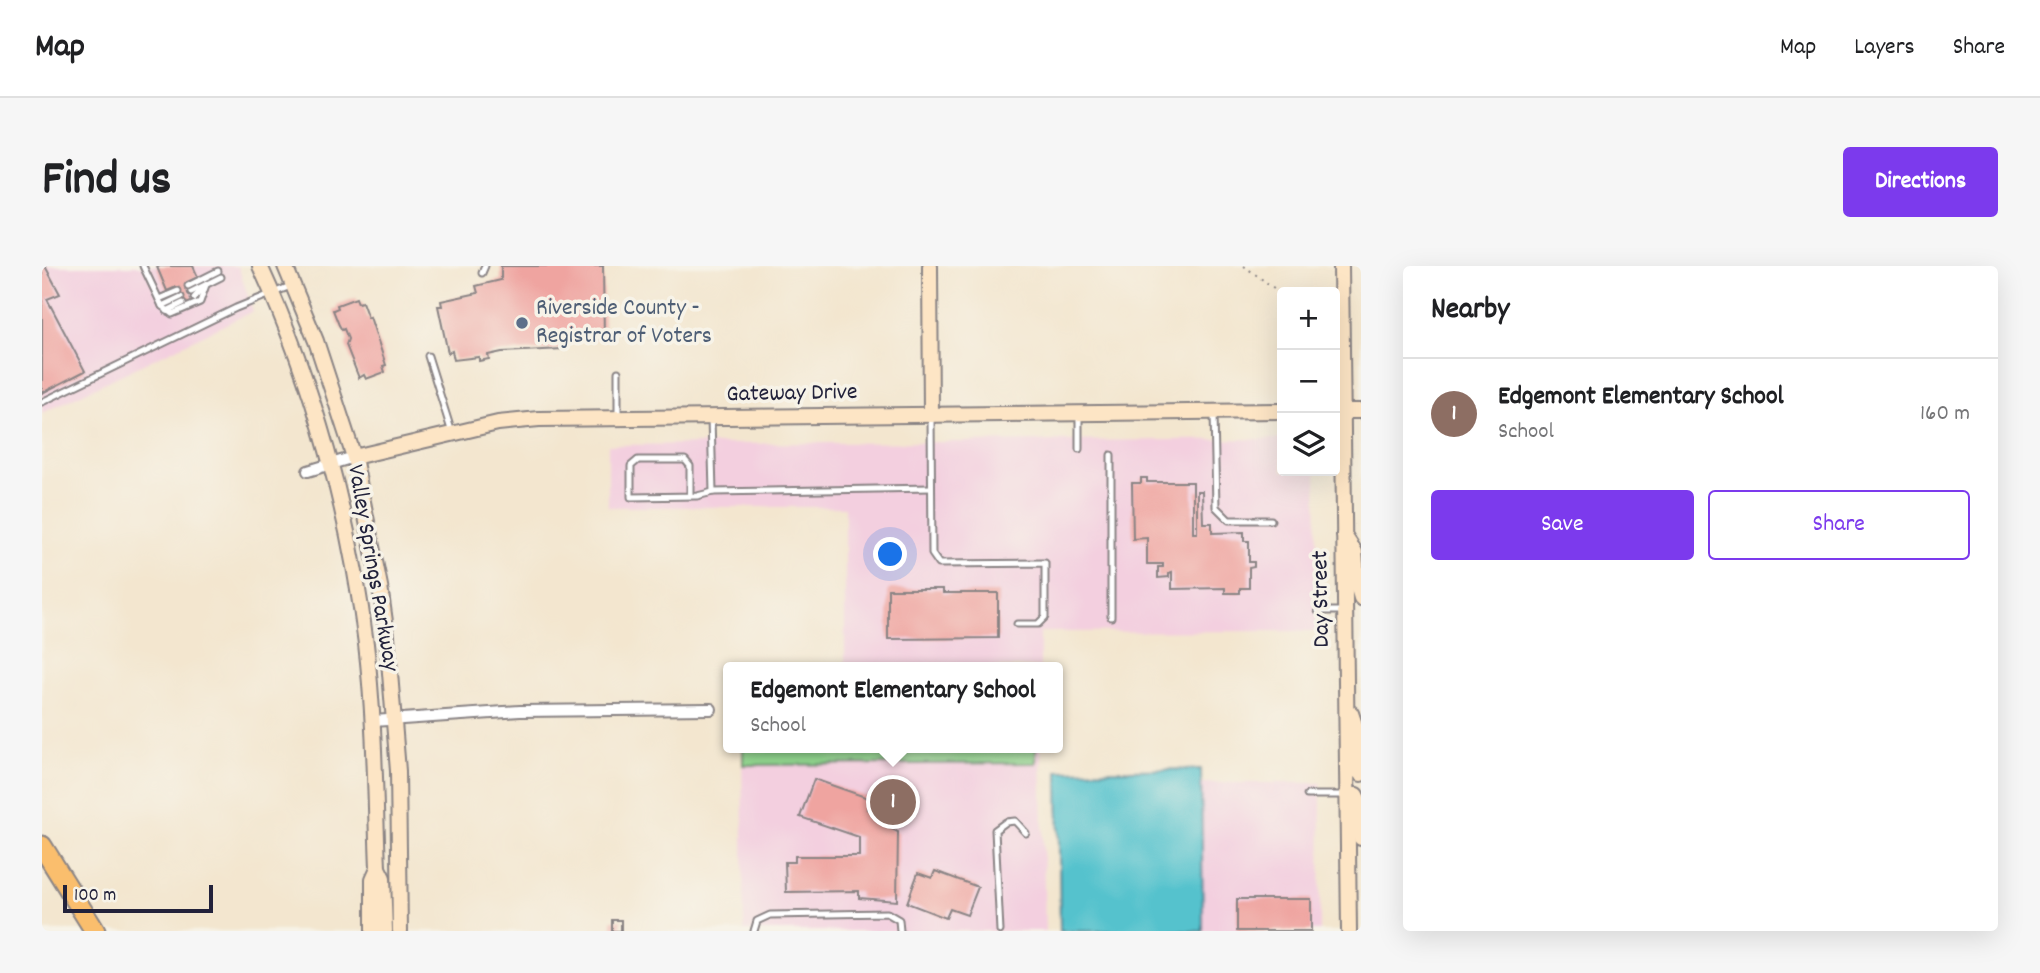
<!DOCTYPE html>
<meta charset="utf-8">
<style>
:root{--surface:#fff;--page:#f6f6f6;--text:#202124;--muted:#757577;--line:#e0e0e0;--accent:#7c3aed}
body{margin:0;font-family:Dekko,sans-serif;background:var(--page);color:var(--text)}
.controls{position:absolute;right:21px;top:21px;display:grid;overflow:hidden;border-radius:7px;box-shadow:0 7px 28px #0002}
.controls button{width:63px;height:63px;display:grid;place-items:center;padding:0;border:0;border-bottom:2px solid var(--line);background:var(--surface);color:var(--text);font:35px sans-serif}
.scale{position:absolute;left:21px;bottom:18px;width:150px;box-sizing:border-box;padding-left:7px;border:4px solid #22223b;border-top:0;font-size:19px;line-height:24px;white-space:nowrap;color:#22223b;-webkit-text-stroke:5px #f7f3e8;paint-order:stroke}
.you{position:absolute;left:849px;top:289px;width:24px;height:24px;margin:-18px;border:5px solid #fff;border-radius:50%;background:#1a73e8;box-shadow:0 0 0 10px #1a73e833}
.badge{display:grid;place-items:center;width:46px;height:46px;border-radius:50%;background:var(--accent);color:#fff;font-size:23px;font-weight:700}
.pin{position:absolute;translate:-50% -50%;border:4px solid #fff;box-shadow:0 2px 7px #0006}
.popup{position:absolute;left:681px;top:396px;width:340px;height:91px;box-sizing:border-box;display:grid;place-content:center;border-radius:7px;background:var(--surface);filter:drop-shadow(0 2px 5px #0005);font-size:23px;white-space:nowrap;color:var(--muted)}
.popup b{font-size:26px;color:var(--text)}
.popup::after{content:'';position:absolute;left:50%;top:100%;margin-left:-14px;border:14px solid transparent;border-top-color:var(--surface)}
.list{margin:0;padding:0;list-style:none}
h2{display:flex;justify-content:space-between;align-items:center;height:91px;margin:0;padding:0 28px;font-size:30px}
h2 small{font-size:23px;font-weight:400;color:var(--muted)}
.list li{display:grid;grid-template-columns:46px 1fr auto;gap:21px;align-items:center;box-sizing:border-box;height:112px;padding:0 28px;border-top:2px solid var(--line)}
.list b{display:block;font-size:26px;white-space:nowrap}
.list p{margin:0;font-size:23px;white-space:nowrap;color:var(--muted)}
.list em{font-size:23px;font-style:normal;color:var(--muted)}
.actions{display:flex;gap:14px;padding:21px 28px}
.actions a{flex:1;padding:16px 0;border:2px solid var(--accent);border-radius:7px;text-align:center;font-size:24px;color:var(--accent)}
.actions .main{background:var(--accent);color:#fff}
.icon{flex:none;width:38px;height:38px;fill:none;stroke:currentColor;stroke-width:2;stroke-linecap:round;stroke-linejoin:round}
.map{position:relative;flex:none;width:1319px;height:665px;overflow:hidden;border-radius:7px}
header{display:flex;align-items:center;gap:42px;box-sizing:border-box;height:98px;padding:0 35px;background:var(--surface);border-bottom:2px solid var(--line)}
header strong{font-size:33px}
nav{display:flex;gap:38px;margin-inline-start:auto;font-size:24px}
.intro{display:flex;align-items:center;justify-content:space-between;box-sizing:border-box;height:168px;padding:0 42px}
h1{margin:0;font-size:49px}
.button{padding:18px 32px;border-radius:7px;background:var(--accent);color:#fff;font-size:24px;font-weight:700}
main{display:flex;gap:42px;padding:0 42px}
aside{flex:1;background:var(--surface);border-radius:7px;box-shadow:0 7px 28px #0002}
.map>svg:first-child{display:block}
.built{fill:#f3cfdf}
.green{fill:#91d58e;stroke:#5a7c64;stroke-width:2}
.water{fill:#55c2cd;stroke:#3c7284;stroke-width:2}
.building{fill:#efa4a0}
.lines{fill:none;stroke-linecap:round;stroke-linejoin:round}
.lane-casing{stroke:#8a8485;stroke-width:9}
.street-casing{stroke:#8a8485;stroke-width:14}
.secondary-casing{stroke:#8a8485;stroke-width:18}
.highway-casing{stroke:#8a8485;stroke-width:23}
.path{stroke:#8a8485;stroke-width:2;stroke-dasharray:2 5;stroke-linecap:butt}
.lane{stroke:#fff;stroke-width:5}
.street{stroke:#fff;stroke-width:10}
.secondary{stroke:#fde5c5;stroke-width:14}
.highway{stroke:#fabe6d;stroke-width:19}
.service-dot{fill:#5c6f8a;stroke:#f7f3e8;stroke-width:2.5}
.labels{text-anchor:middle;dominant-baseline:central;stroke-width:7;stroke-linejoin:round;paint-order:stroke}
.service-label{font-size:24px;fill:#4e5e75;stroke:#f7f3e8;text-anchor:start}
.street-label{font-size:24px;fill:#22223b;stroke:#f7f3e8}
</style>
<header>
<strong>Map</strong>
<nav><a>Map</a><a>Layers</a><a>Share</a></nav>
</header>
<div class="intro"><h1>Find us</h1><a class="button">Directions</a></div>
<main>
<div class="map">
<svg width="1319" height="665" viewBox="0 0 1319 665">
<rect width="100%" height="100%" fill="#f7f3e8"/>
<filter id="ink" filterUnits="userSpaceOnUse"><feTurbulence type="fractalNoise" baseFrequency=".0143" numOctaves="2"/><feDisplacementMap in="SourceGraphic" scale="14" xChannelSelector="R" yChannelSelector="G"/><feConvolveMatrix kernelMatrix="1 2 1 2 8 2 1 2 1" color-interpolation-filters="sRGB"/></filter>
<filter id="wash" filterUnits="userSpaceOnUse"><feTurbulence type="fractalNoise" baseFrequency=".00686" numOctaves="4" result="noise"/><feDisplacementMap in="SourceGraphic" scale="28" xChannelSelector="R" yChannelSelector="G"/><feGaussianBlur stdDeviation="1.57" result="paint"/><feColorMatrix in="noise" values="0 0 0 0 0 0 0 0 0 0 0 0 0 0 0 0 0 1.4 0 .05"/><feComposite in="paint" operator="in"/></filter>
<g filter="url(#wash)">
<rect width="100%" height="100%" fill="#f3e6cf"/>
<g class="built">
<path d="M0,0h196l15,45 -211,102z"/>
<path d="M1240,173v32h34l2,160 -278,1v35h-195v-160h-237v-62z"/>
<path d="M700,482h299l4,183h-301z"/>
<path d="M1159,517h120l-1,148h-117z"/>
</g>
<path class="green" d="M701,482h293v15l-293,2z"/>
<path class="water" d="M1159,503l2,162h-143l-2,-160z"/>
<g id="blocks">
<g class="building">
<path d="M0,0h3l15,28 -13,5 38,72 -43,22z"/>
<path d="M118,0h33l5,11 -11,5 8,20 -10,5 -9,-20 -9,4 -10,-24z"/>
<path d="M459,0h102l1,73h-41v10l-61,3 -14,3 1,4 -10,2v-4l-25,3 -2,-9 -4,2 -10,-47h4l-1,-5 37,-8 -2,-7 25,-6z"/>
<path d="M314,32l2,5 4,-1 6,16 2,-1 16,48 -3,1 2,6 -19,7 -2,-4 -5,3 -13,-33 2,-6 -4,-10 -2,1 -3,-5 -6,-15 5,-2 -1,-3z"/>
<path d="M1099,212h6v4h46v51h4v-42h5l1,32h9v10l32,-1v9h5v21h5v5l-5,1v20h-9v5h-15v-5l-53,1v-17l-3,1v4l-11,1v-11h5v-3h-16v-26l-14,1 -1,-56h9z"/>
<path d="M846,323h55v4h55v45l-110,1z"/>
<path d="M772,513l57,20 -4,10 26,7 -5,11 10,5 -1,69 -38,-3v-7l-73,1 -1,-30h10v-6h64v-19l-59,-20z"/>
<path d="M893,605l43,16 -11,28 -17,-6 -4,9 -39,-15 11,-30 14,5z"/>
<rect x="1195" y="633" width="74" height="32"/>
<rect x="570" y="654" width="9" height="11"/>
</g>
</g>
</g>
<g filter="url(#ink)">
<use href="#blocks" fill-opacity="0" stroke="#8a8485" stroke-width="2"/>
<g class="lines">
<g class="lane-casing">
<g id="lane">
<path d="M101,0l19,40 10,8 28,-12 6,-17"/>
<path d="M440,7l3,-7"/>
<path d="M146,20l30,-15"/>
<path d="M149,26l30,-15"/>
<path d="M152,32l9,-10"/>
<path d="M117,33l19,-8"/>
<path d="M120,40l19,-9"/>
<path d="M125,45l16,-8"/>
<path d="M386,90l24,77"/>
<path d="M0,136l194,-94 57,-23"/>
<path d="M1172,147l2,94 13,13h42"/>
<path d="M1037,148v35"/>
<path d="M576,149v-43"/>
<path d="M889,149l1,139 7,10 106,-1v54l-7,7h-21"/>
<path d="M669,152l2,74"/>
<path d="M648,230v-30l-5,-6h-47l-7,6v31l66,-1 16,-4 218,-4"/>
<path d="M1276,345h27"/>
<path d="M1069,351v-162"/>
<path d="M1265,529h39"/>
<path d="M712,665l3,-10 13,-6 117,-2 12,7 1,11"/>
<path d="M958,665l-5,-101 11,-8 9,-1 11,12"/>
</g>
</g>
<g class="street-casing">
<g id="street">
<path d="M266,205l46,-14"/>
<path d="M331,455l147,-10 191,-2"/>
</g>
</g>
<g class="secondary-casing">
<g id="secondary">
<path d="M218,0c54,118 90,250 106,378 9,75 9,149 12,224l5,10 2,53"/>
<path d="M243,0l31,75 38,116 26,129 7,50 11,135 2,160"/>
<path d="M888,0l1,149"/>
<path d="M1299,0l8,665"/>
<path d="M1293,145h26"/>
<path d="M312,191l144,-34 41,-4 743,-8"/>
<path d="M1302,269l11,17 3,36 3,10"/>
<path d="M1309,447l6,18 2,41 2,2"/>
<path d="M1305,529h9l3,6 2,37"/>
<path d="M331,665v-52l5,-11"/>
</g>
</g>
<g class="highway-casing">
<path id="highway" d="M0,580l53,85"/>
</g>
<path class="path" d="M1202,0l38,28"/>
<use href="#lane" class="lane"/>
<use href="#street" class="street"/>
<use href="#secondary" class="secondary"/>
<use href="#highway" class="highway"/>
</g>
</g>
<circle class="service-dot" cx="480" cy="57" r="7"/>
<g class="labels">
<g class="service-label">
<text x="494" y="43">Riverside County -<tspan x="494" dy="28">Registrar of Voters</tspan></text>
</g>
<g class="street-label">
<text transform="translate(750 128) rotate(-1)">Gateway Drive</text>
<text transform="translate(330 302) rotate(80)">Valley Springs Parkway</text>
<text transform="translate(1280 333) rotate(-91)">Day Street</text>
</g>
</g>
</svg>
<div class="controls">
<button>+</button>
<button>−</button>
<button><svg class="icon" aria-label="layers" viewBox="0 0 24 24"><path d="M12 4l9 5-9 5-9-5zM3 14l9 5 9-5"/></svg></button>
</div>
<div class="scale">100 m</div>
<div class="you"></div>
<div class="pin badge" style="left:851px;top:536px;background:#8d6e63">1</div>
<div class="popup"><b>Edgemont Elementary School</b>School</div>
</div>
<aside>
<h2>Nearby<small></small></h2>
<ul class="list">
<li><span class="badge" style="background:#8d6e63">1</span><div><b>Edgemont Elementary School</b><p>School</p></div><em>160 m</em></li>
</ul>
<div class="actions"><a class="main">Save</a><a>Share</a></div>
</aside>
</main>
